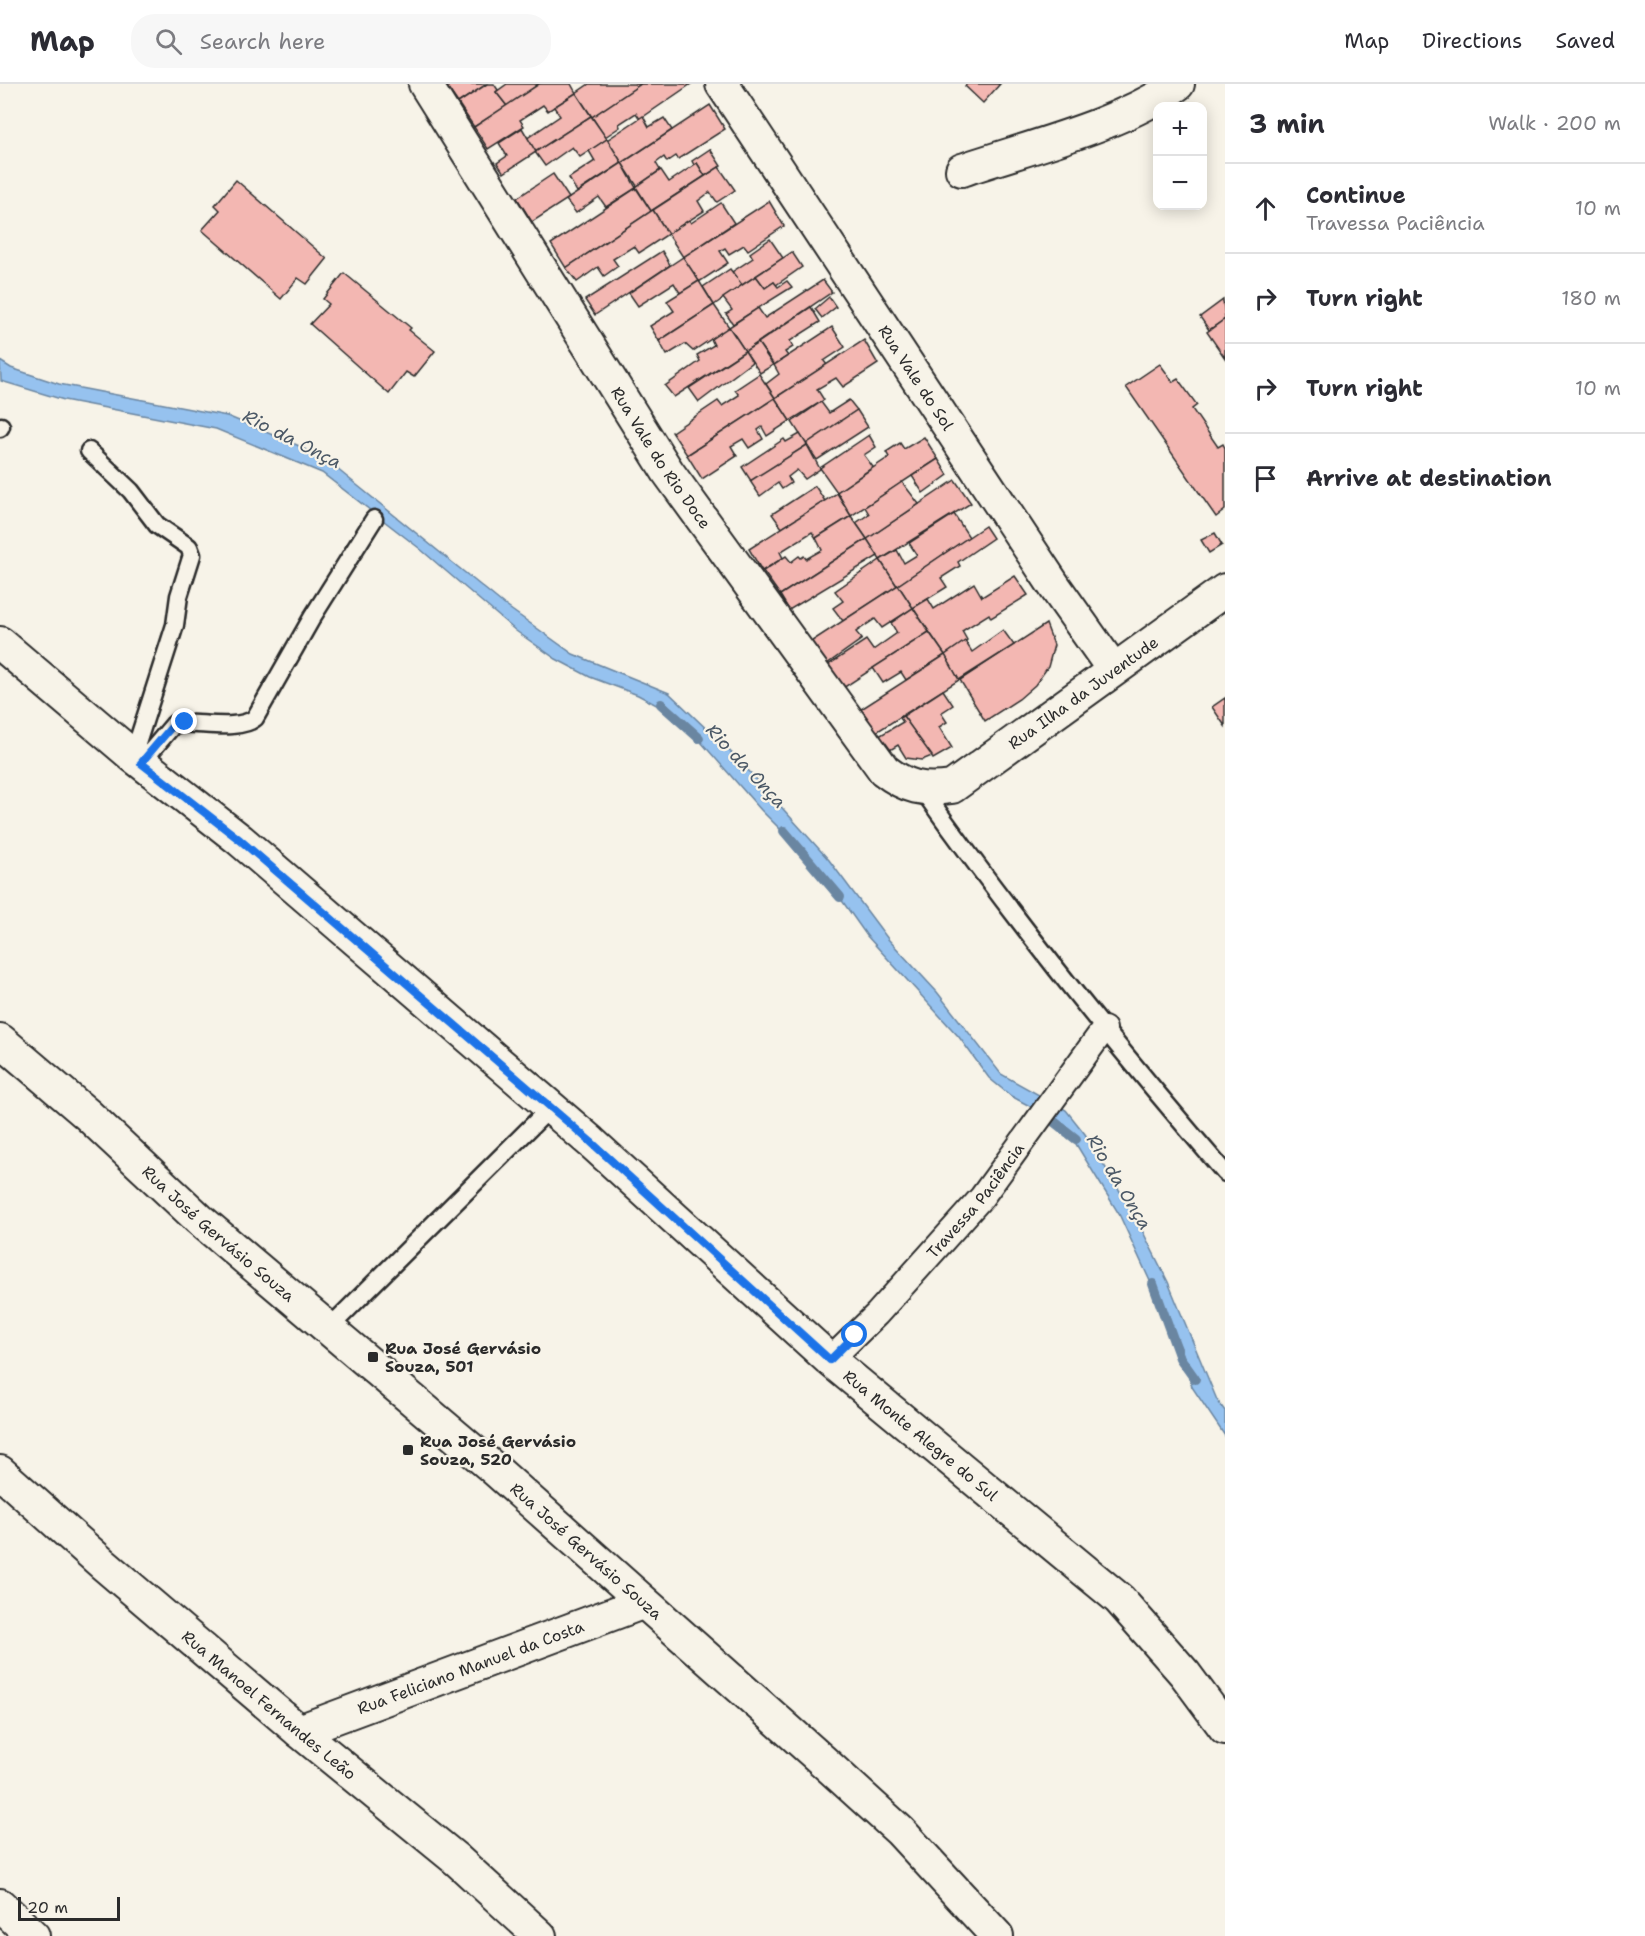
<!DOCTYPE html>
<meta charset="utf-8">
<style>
:root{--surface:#fff;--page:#f7f7f7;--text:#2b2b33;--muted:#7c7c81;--line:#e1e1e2}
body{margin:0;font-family:"Shantell Sans",sans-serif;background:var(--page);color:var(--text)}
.controls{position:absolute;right:18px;top:18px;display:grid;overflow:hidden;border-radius:12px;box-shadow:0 3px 15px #0003}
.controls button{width:54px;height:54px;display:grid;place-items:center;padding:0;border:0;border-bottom:2px solid var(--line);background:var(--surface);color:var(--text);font:30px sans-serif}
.scale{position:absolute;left:18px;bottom:15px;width:102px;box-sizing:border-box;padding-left:6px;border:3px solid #2b2b2b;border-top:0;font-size:16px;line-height:21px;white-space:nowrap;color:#2b2b2b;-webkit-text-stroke:4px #f7f3e8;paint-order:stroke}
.stop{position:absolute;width:18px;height:18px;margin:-14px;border:4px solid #1a73e8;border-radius:50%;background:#fff}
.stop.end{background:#1a73e8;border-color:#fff;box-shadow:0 2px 6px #0008}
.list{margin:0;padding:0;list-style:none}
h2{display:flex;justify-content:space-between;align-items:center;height:78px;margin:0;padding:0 24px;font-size:26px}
h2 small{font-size:20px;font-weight:400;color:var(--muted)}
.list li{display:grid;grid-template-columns:39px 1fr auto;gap:18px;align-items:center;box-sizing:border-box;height:90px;padding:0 24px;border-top:2px solid var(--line)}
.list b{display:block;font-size:22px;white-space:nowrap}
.list p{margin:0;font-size:20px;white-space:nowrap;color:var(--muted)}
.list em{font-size:20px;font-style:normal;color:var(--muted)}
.icon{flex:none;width:33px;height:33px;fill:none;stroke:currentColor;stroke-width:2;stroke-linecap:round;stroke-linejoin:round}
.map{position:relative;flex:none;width:1225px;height:1852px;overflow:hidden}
header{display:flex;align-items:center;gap:36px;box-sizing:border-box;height:84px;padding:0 30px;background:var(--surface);border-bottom:2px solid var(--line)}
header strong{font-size:28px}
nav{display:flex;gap:33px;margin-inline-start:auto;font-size:21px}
.search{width:420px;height:54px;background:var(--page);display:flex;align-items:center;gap:15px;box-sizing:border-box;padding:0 21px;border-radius:24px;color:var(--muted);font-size:22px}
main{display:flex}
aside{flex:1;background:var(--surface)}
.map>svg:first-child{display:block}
.water{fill:#96c2ef;stroke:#6b86a1;stroke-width:1.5}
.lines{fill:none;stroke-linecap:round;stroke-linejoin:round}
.stream{stroke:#6b86a1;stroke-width:10}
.building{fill:#f3b7b2;stroke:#2b2b2b;stroke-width:1.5}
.service-casing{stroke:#2b2b2b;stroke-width:21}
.pedestrian-casing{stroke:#2b2b2b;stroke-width:28}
.minor-casing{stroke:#2b2b2b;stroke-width:36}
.service{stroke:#f7f3e8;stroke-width:16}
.pedestrian{stroke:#f7f3e8;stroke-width:24}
.minor{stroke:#f7f3e8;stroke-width:32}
.route{stroke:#1a73e8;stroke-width:8}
.poi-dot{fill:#2b2b2b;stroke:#f7f3e8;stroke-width:2}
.labels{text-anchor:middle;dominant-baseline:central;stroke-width:4.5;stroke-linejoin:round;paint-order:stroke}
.street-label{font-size:16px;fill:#2b2b2b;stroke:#f7f3e8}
.poi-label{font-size:16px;font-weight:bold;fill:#2b2b2b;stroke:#f7f3e8;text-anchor:start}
.water-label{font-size:18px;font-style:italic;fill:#4b5866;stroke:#f7f3e8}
</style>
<header>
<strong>Map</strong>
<div class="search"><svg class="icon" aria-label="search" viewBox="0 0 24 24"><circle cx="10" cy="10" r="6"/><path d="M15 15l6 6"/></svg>Search here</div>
<nav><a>Map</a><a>Directions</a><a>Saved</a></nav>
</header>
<main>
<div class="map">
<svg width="1225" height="1852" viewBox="0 0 1225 1852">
<rect width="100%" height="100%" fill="#f7f3e8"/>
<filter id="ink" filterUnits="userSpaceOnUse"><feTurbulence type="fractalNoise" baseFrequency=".0167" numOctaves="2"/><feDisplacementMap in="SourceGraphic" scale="12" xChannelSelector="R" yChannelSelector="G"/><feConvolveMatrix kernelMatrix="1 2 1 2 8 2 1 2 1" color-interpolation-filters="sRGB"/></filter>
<g filter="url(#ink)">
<path class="water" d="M0,277l11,7 48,16 168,32 70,29 34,19 175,142 67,48 96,39 70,67 90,100 59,79 49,53 64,82 65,36 19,24 49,80 34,68 49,118 8,11v25l-33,-49 -11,-39 -62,-134 -43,-70 -20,-24 -45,-24 -22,-18 -30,-41 -92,-101 -48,-68 -58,-58 -82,-93 -41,-22 -48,-18 -34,-18 -40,-28 -97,-83 -97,-75 -106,-44 -152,-29 -63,-19z"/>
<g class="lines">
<g class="stream">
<path d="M661,620l38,34"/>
<path d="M784,747l56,66"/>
<path d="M1043,1029l33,26"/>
<path d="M1153,1200l27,74 15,21"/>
</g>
</g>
<g class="building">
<path d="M445,0h42l-29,19z"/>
<path d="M487,0h7l4,6 -2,2 11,14 -33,21 -16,-24z"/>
<path d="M507,0h32l-32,22 -11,-14z"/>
<path d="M539,0h32l5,9 -28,18 -5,-6 -23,15 4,6 -36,23 -14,-22z"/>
<path d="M589,0h52l-49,33 -16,-24z"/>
<path d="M641,0h50l-51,35 -4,-6 -17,11 1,3 -15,10 -13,-20z"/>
<path d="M967,0h33l-17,19 -18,-17z"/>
<path d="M576,9l15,23 -55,36 -10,-13 34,-23 -6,-9z"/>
<path d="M710,21l15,24 -47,30 -2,-3 -9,6 -3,-5 -8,6 4,7 -23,16 -15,-23z"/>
<path d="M591,32l16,23 -27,18 -8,-10 -27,19 -10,-14z"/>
<path d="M643,32l6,11 15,-9 8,12 -50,33 -15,-23z"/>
<path d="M522,44l14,24 -32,21 -7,-10 10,-7 -8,-13z"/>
<path d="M607,55l15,24 -45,29 -8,-14 26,-17 -6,-10z"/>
<path d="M710,65l11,17 -16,10 -8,-13 -3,2 -2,-4z"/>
<path d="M622,79l14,25 -30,19 -7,-10 -23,16 -10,-13z"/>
<path d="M697,79l8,13 -54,35 -15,-24 25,-17 8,12z"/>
<path d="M719,83l16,23 -18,12 -7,-10 -12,9 6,10 -36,23 -15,-24z"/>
<path d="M553,90l16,24 -37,24 -15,-24z"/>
<path d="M236,96l91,79 -20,25 -9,-6 -17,21 -79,-69 18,-20 -5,-5z"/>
<path d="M636,104l15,23 -85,57 -15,-24z"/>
<path d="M769,117l15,25 -36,24 -4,-5 -15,9 -4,-6 -5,3 8,12 -29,19 -16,-25z"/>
<path d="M721,119l13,20 -51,34 -15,-23 21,-14 2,3z"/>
<path d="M653,126l15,24 -29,19 -5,-7 -21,13 5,7 -14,10 -6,-9 -21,15 -11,-14z"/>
<path d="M770,155l13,19 -41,27 -10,-13 21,-14 -3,-5z"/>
<path d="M662,167l8,14 -75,50 -10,-15z"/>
<path d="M792,168l10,15 -26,18 -2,-3 -9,6 -9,-12z"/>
<path d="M683,173l16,24 -19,12 -6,-10 -36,23 -9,-13z"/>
<path d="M730,185l12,16 -28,20 -11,-18z"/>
<path d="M344,189l67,55 -2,2 26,21 -21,26 -8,-5 -17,22 -79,-70 19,-20 -6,-5z"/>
<path d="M756,192l9,12 9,-6 4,5 9,-6 5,6 -59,37 -7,-10 6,-4 -9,-12z"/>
<path d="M823,196l9,12 -84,57 -3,2 -16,-24 29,-19 7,10z"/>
<path d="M699,197l15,24 -55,36 -9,-15 24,-15 -7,-10z"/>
<path d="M829,213l7,10 -14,11 -7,-9z"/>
<path d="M1223,216l2,19 -16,11 -9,-13z"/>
<path d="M714,221l15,22 -36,24 -8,-7 -18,11 -8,-14z"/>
<path d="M811,223l9,15 -30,19 3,6 -8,5 3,4 -14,9 -16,-22z"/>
<path d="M1225,235v39l-18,-26z"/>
<path d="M729,243l16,24 -71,46 -9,-11 35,-25 -3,-6 17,-10 -3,-6z"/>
<path d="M832,243l13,20 -21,14 3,4 -52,33 -9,-14 13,-10 -5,-9z"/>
<path d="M864,256l14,24 -35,23 -7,-9 -19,11 7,11 -34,21 -15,-23z"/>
<path d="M758,259l15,22 -13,8 -15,-22z"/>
<path d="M745,267l7,11 -53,40 -10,-14z"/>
<path d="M1160,280l13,18 5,-3 19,26 -5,4 26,38 5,-3 2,4v62l-9,7 -90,-130z"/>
<path d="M759,290l16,24 -88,57 -15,-23 46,-31 4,5 17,-11 -4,-5z"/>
<path d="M775,314l15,23 -23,15 -5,-9 -4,3 5,9 -14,9 -6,-9 -12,7 6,10 -35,23 -15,-24z"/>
<path d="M849,316l8,10 -51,34 -14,-22 29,-20 8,11z"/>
<path d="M857,326l11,17 -51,33 -11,-16z"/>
<path d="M800,350l7,11 -56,36 -9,-14 42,-28 2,3z"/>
<path d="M869,351l7,12 -12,8 9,12 -36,25 -17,-24z"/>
<path d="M924,353l14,22 -87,57 -14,-24 52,-35 -3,-5 14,-9 4,6z"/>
<path d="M807,361l13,24 -15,10 -8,-9 -9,7 3,6 -9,6 -4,-6 -18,13 -10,-15z"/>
<path d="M938,375l10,16 -25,18 -11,-17z"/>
<path d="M955,396l16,23 -91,57 -13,-21z"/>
<path d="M902,398l17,22 -52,35 -11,-16 13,-9 -4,-7z"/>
<path d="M815,402l10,15 -43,27 -10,-14z"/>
<path d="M837,409l14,23 -35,22 -4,-6 -32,20 3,6 -21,13 -13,-22z"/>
<path d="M954,430l15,23 -72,49 -17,-26 17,-10 7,13 13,-8 -8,-12z"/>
<path d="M851,432l16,23 -87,56 -17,-24 23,-15 5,6 8,-6 2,2 3,-2 2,3 16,-9 -6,-12z"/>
<path d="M985,442l8,12 -35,24 2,4 -19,12 6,9 -34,21 -15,-23z"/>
<path d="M1215,449l7,12 -13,8 -8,-13z"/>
<path d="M867,455l11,17 -89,54 -9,-15z"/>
<path d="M880,476l17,26 -54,35 -10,-13 10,-7 -8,-10z"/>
<path d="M1015,492l13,19 -37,23 -2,-4 -27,17 5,9 -22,15 -32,-47 15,-9 6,10 40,-26 8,14z"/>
<path d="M898,501l15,23 -31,20 -7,-9 -19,13 6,7 -38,27 -15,-23z"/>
<path d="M913,524l16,24 -89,58 -15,-23 41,-27 7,10 24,-17 -6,-10z"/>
<path d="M1046,540l8,21 -6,22 -13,18 -16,14 -34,22 -25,-41z"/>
<path d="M1003,546l11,15 -55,35 -14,-25 20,-14 7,11z"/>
<path d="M929,548l16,23 -39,25 -5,-8 -18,11 -10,-15z"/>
<path d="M945,571l14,25 -89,56 -15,-23z"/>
<path d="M943,606l10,15 -12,8 6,9 -8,5 13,21 -19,11 -30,-43z"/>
<path d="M1225,614v28l-13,-19z"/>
<path d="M903,632l29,40 -10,4 -16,-2 -8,-13 -8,5 -5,-5 -6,-9 24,-14 -3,-4z"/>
</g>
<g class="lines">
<g class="service-casing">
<g id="service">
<path d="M0,344l1,-2"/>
<path d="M89,367l42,40 26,34 32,22 3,8 -13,41 -4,29 -42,131"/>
<path d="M141,679l33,-39c22,-3 64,8 81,-6l58,-102 61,-97"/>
<path d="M921,704c95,134 197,261 304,385"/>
<path d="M329,1244l222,-221"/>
</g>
</g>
<g class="pedestrian-casing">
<g id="pedestrian">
<path id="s1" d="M830,1276l47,-46 105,-117 122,-168"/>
</g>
</g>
<g class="minor-casing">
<g id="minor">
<path id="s2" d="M425,0l243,388 216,298c23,18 39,21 68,17l273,-197"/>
<path id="s3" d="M722,0l333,503 58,82"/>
<path d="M962,86c67,-23 160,-45 216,-86"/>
<path id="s4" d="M0,559l133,113 107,84 351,302 239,218 289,239 66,75 40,54"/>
<path id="s5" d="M0,956l88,75 111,104 293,248 332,295 76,69 97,105"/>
<path id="s6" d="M0,1388l103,92 196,167 158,129 83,76"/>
<path id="s7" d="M299,1647l343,-128"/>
<path d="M0,1821l33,31"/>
</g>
</g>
<use href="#service" class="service"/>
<use href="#pedestrian" class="pedestrian"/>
<use href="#minor" class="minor"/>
</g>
</g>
<g class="lines" filter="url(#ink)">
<path class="route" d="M185,638l-11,2 -33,39 99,77 351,302 239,218 25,-25"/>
</g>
<g class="poi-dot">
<rect x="367" y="1267" width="12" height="12" rx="3"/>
<rect x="402" y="1360" width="12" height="12" rx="3"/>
</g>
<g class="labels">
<g class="street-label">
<text stroke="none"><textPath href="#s3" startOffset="352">Rua Vale do Sol</textPath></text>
<text stroke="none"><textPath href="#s2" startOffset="442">Rua Vale do Rio Doce</textPath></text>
<text stroke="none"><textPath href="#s2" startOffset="1060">Rua Ilha da Juventude</textPath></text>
<text stroke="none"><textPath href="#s1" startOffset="216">Travessa Paciência</textPath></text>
<text stroke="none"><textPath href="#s5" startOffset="292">Rua José Gervásio Souza</textPath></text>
<text stroke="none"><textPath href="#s4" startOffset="1215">Rua Monte Alegre do Sul</textPath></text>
<text stroke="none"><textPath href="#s5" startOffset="778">Rua José Gervásio Souza</textPath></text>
<text stroke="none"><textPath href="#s7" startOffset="183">Rua Feliciano Manuel da Costa</textPath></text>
<text stroke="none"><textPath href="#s6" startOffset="356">Rua Manoel Fernandes Leão</textPath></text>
</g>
<g class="poi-label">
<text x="385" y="1264">Rua José Gervásio<tspan x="385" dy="18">Souza, 501</tspan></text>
<text x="420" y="1357">Rua José Gervásio<tspan x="420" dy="18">Souza, 520</tspan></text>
</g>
<g class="water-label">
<text transform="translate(292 355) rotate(27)">Rio da Onça</text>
<text transform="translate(746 682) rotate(47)">Rio da Onça</text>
<text transform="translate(1119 1098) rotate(59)">Rio da Onça</text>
</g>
</g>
</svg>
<div class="controls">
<button>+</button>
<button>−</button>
</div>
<div class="scale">20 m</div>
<div class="stop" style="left:855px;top:1251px"></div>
<div class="stop end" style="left:185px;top:638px"></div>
</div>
<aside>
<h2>3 min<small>Walk · 200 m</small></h2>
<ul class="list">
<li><svg class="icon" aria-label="ahead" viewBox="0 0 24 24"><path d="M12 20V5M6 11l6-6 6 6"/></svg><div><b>Continue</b><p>Travessa Paciência</p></div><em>10 m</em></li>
<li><svg class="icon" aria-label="right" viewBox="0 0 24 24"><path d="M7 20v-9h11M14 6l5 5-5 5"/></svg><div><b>Turn right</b></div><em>180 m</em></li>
<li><svg class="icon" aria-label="right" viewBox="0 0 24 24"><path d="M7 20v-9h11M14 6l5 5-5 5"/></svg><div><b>Turn right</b></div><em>10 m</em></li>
<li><svg class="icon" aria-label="arrive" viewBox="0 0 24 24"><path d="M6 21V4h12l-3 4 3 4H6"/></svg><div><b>Arrive at destination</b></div></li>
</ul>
</aside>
</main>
